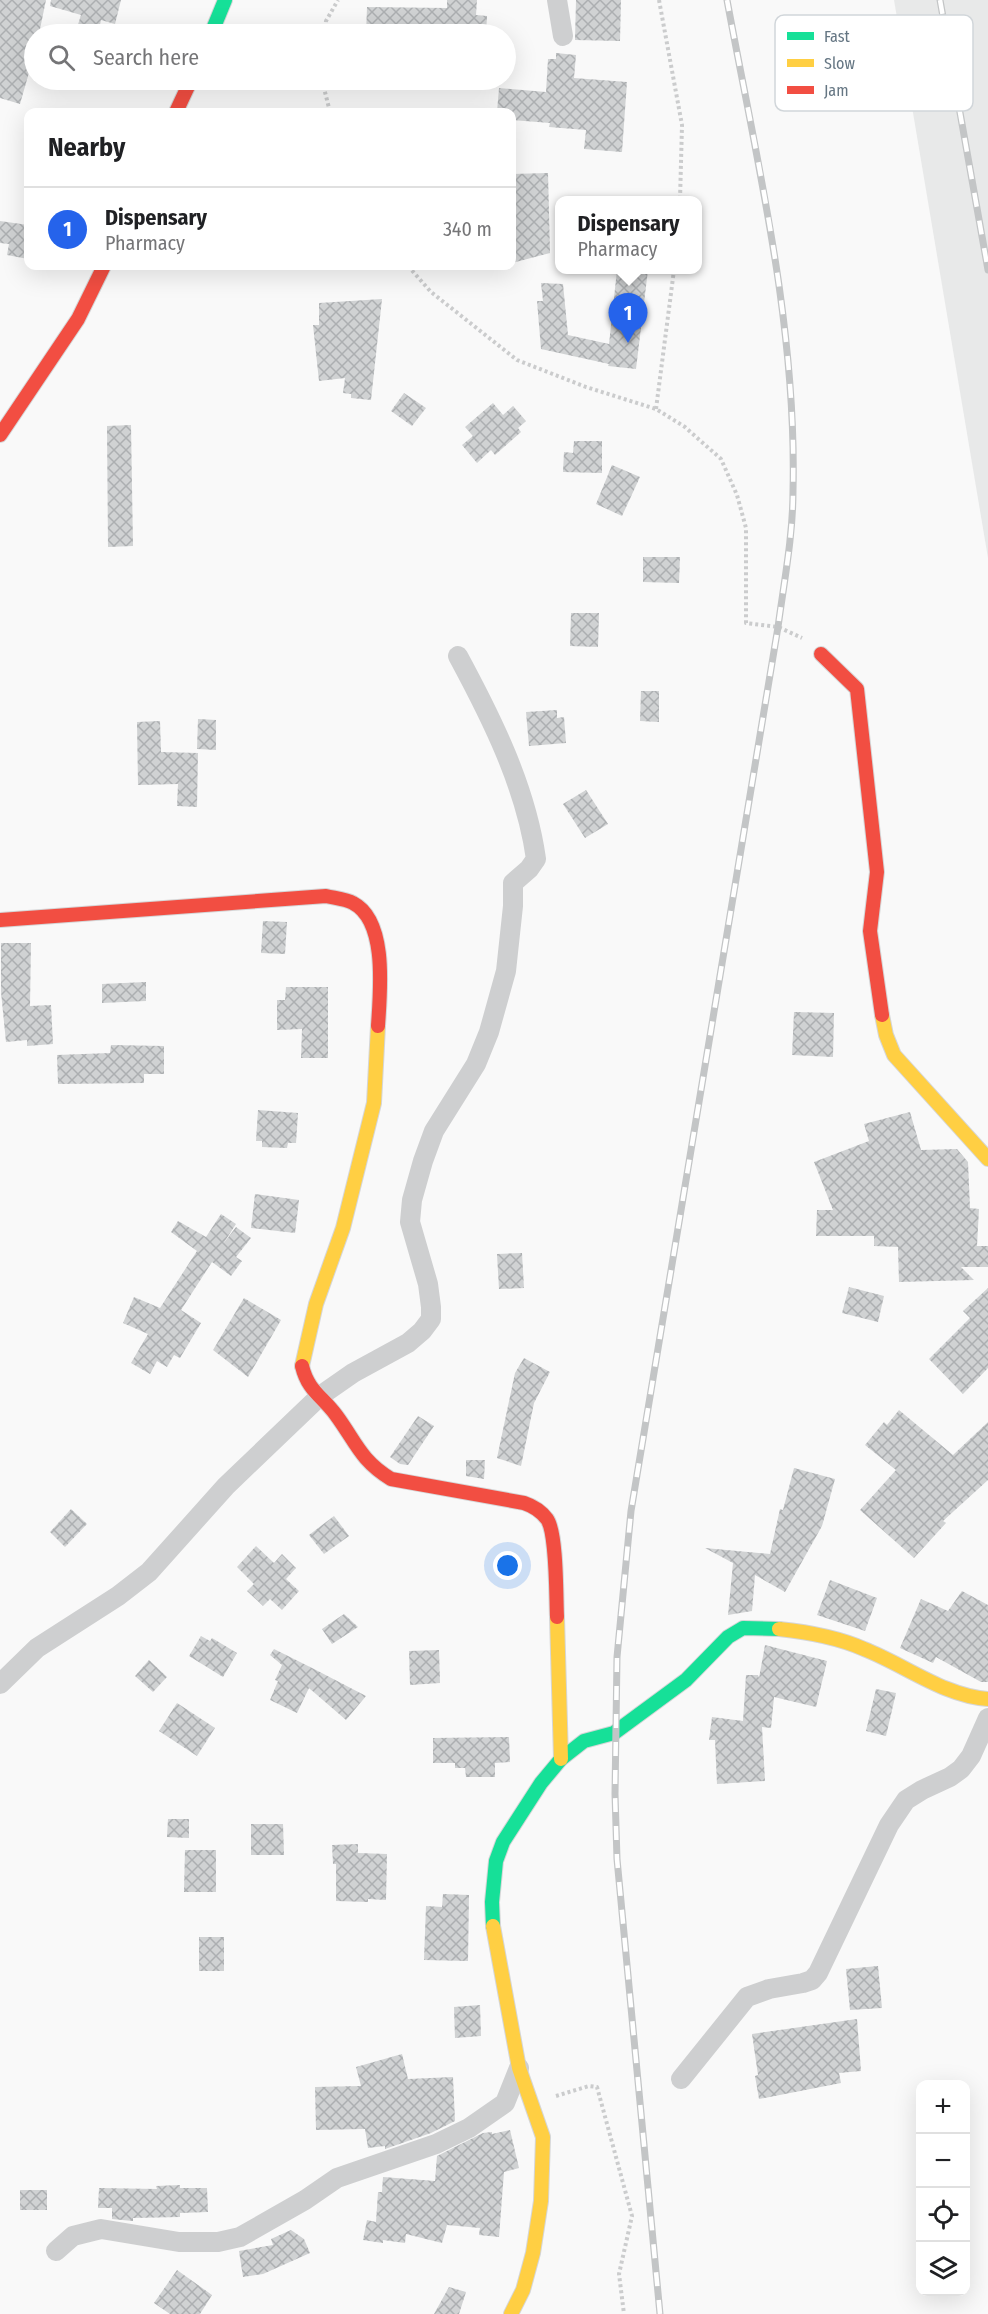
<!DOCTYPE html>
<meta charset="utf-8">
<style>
:root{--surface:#fff;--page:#f6f6f6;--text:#202124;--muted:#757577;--line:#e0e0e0;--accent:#2563eb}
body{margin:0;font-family:"Fira Sans Condensed",sans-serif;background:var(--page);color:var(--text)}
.controls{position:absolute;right:18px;bottom:18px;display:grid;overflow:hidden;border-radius:12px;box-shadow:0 6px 24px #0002}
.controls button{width:54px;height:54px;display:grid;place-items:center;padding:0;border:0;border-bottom:2px solid var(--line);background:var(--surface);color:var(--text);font:30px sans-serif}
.you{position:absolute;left:508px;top:1566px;width:21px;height:21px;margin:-15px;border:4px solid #fff;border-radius:50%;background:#1a73e8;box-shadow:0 0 0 9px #1a73e833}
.badge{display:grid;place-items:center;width:39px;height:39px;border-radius:50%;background:var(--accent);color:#fff;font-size:20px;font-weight:700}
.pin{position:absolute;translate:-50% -50px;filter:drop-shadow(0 2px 3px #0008)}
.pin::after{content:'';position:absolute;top:32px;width:21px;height:18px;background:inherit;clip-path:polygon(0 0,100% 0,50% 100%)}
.popup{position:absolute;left:555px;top:196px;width:147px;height:78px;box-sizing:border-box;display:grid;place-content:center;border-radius:12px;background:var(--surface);filter:drop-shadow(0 2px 4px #0005);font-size:20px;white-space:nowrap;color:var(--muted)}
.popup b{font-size:22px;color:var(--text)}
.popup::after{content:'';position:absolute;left:50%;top:100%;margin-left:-12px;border:12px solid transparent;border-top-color:var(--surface)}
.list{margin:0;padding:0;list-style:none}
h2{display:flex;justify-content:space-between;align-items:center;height:78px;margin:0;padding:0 24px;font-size:26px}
h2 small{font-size:20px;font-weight:400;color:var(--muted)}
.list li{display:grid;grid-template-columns:39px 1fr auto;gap:18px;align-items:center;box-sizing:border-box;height:84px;padding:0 24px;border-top:2px solid var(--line)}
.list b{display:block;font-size:22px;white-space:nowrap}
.list p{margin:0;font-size:20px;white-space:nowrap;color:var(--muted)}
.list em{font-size:20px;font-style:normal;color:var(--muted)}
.icon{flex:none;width:33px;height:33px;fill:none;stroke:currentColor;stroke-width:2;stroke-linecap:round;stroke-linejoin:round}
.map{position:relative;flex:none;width:988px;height:2314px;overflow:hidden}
.search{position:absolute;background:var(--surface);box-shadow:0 6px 24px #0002;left:24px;top:24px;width:492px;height:66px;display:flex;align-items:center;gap:15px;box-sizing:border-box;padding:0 21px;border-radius:33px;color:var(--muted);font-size:22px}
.panel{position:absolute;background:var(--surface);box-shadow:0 6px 24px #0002;left:24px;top:108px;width:492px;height:162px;border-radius:12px}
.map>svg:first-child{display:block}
.built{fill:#e8e9e9}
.building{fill:url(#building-cross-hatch)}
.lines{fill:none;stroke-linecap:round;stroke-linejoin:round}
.fast-casing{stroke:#d5d6d7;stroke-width:16}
.slow-casing{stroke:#d5d6d7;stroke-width:16}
.jam-casing{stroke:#d5d6d7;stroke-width:16}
.path{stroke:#cbcccd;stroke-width:4;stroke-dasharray:3 3;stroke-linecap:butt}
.street{stroke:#cecfd0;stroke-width:20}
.fast{stroke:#16e098;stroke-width:14}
.slow{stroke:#ffcf43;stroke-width:14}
.jam{stroke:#f24e42;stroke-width:14}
.rail-casing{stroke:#c3c5c6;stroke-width:7}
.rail{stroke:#fff;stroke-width:4.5;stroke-dasharray:14;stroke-linecap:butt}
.key{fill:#fff;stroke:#d1d6da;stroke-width:1.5}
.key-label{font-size:16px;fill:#657683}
</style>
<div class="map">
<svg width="988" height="2314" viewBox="0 0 988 2314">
<defs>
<pattern id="building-cross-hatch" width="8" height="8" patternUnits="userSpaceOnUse" patternTransform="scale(1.5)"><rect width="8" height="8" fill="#d0d2d3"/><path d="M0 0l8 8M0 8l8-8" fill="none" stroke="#acafb1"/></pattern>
</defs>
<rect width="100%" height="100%" fill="#f9f9f9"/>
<path class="built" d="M894,0h94v558z"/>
<g class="building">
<path d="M0,0h46l-7,34h-5v21l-14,49 -20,-6z"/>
<path d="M51,0h70l-6,24 -14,-4 -3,14h-23l6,-19 -31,-9z"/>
<path d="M447,0h30l-1,15 11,1 -1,18h-120l1,-27 80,1z"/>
<path d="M576,0h45l-1,41 -45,-1z"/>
<path d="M556,53l20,2 -2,23 53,4 -5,70 -38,-3 2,-19 -37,-3 1,-4 -38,-3v-8h-15l2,-24 47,4 2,-33h8z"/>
<path d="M548,173l2,80 -38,10v-89z"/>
<path d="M0,221l28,4v34l-21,-4 2,-11 -9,-1z"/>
<path d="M617,270h31l-12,99 -28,-3 1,-2 -68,-15 -4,-48h6l-2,-18 22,1 5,51 41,9z"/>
<path d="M382,299l-11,101 -20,-2v-4l-8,-1 2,-15 -26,3 -6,-56h6v-22z"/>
<path d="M404,393l22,15 -14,18 -21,-15z"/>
<path d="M493,403l10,12 10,-9 13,15 -8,7 3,4 -26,23 -4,-5 -14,13 -15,-18 11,-9 -8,-9z"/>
<path d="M131,425l2,121 -25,1 -1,-121z"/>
<path d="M574,441h28v32l-39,-1 1,-20 9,1z"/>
<path d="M612,465l28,12 -18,39 -26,-12z"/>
<path d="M643,557h37l-1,26 -36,-1z"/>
<path d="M571,613h28l-1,34 -28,-1z"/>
<path d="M641,691h18v31l-19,-1z"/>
<path d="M557,710v8l7,-1 2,26 -37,3 -3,-34z"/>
<path d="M198,719l18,1v30l-19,-1z"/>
<path d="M160,721l1,31 37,1 -1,54 -20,-1 1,-22 -40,1 -1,-63z"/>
<path d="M586,790l22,34 -23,14 -22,-34z"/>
<path d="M263,921l24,1 -2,32 -24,-1z"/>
<path d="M1,943h30l-1,63 21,-1 2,39 -26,2v-6l-21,2 -5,-50z"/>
<path d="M146,982v19l-44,2v-19z"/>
<path d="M286,987h42v71h-27l1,-29 -25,1v-30h8z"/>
<path d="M794,1012l40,1 -1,44 -41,-2z"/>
<path d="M111,1045l53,1v28h-20v9l-86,1 -1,-29 53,-2z"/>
<path d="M258,1110l40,3 -2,30h-8l-1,5 -25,-1v-6h-6z"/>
<path d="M910,1112l11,38 36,-1 11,13 2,46 9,1 -2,37h11v21h-27l13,13 -75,2 -1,-35 -24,-1v-10h-58l1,-26h16l-19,-48 55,-21 -5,-17z"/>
<path d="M255,1194l44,6 -4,33 -44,-5z"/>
<path d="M221,1214l15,10 -13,20 13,-17 15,11 -15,19 6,4 -11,15 -19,-14 -31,48 20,13 -21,35 -6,-3 -7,12 -10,-6 -7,13 -19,-11 17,-29 -25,-11 11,-26 26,11 37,-57 -26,-19 7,-11 28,16z"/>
<path d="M522,1253l2,35 -25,1 -2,-35z"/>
<path d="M849,1287l35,9 -6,26 -36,-9z"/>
<path d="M988,1288v80l-25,26 -34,-35 41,-41 -7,-7z"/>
<path d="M244,1298l37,22 -33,57 -35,-27z"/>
<path d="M524,1358l26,14 -16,31 -13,63 -24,-8 18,-85z"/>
<path d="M899,1410l54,45 35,-33v58l-45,41 3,2 -32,35 -54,-48 36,-40 -31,-25 19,-23 3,3z"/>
<path d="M418,1416l16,10 -26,39 -8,-1 -10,-7z"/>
<path d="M466,1460h19l-1,19 -18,-3z"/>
<path d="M794,1468l41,11 -13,47 -37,66 -30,-17 -3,36 -24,4 5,-52 -28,-15 65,6 10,-45 3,1z"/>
<path d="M71,1509l16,15 -22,23 -15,-15z"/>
<path d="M334,1516l15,20 -25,18 -15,-19z"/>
<path d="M256,1546l18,17 8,-9 14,14 -10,11 13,12 -17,19 -12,-11 -7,7 -16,-15 7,-7 -17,-17z"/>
<path d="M830,1580l47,18 -12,33 -48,-16z"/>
<path d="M962,1591l26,14v77h-7l-45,-25 -3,6 -33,-15 21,-49 27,12z"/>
<path d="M344,1614l14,13 -26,17 -10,-15z"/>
<path d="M201,1636l9,5 2,-3 25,15 -14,24 -34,-21z"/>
<path d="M765,1645l62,16 -11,46 -42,-10 -3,31 -9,-1 3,54 -48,3 -2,-44h-6l3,-23 31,4 3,-46h12l1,3z"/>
<path d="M274,1649l42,21 50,26 -20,24 -37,-32 -12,25 -27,-13 8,-19 -3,-1 7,-15 -12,-10z"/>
<path d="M439,1650l1,33 -30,2 -1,-34z"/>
<path d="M149,1660l18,17 -14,15 -18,-16z"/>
<path d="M876,1689l20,4 -10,43 -20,-5z"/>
<path d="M177,1703l38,25 -18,28 -38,-25z"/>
<path d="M509,1737l1,25 -15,1v14h-29l-1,-9h-10v-5h-22v-25z"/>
<path d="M168,1819h21v19l-22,-1z"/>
<path d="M251,1824h32l1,31h-33z"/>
<path d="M358,1844v9l29,1 -1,46 -18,-1v3l-32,-1v-37h-3l-1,-19z"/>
<path d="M185,1850h31v42h-32z"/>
<path d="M443,1894l26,1 -1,66 -44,-1 2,-54 16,1z"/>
<rect x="199" y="1937" width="25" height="34"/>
<path d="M878,1966l4,42 -32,2 -4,-41z"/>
<path d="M480,2005l1,31 -26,2 -1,-31z"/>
<path d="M857,2019l4,52 -22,2 2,10 -82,16 -4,-23 3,-1 -6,-41z"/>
<path d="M402,2054l6,25 45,-2 2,44 -24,12 -46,16v-3l-17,2 -3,-19 -49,1 -1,-43 46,-1 -5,-19z"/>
<path d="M510,2130l9,38 -15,4 -5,65 -20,-2 1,-7 -33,-3 -5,18 -36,-9 -1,9 -22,-3v3l-20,-3 4,-20 9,2 2,-30h4l1,-15 52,4 2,-25 46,-23 9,-1v2z"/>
<path d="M180,2185v3h27l1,24 -28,1v4l-47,1v3l-11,-1 -10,-1v-11h-14l1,-20 58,1 -1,-3z"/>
<rect x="20" y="2190" width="27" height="20"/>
<path d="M291,2230l13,9 6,14 -47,21 -20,3 -4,-26 34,-6 -2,-6z"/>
<path d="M177,2270l35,25 -12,19h-30l-16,-11z"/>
<path d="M449,2287l17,5 -7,22h-25z"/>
</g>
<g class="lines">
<g class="fast-casing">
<g id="fast">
<path d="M211,34l14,-34"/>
<path d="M493,1926l-1,-24 4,-41 7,-19 38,-59 20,-24 23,-18 30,-8 72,-53 42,-43 15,-9 36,1"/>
</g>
</g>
<g class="slow-casing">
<g id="slow">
<path d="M882,1015l4,20 8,20 94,104"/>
<path d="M302,1366l14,-62 27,-76 31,-125 4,-77"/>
<path d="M557,1617l4,142"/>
<path d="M779,1629c29,3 58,8 85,20 41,16 80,47 124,50"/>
<path d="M493,1926l26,142 24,69 -2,64 -8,52 -10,37 -12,24"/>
</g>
</g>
<g class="jam-casing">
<g id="jam">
<path d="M176,112l15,-32"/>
<path d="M0,435l78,-116 26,-53"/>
<path d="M821,654l36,35 20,183 -7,59 12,84"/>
<path d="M0,920l326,-24c8,2 20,3 27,7 35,18 27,90 25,123"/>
<path d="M302,1366c6,25 20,30 34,49 20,27 24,45 55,64l133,24c9,3 17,8 23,16 10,14 9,78 10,98"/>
</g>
</g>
<g class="path">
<path d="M659,0l23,125 -2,75"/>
<path d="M325,34l1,-13 12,-21"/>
<path d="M322,80l8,32"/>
<path d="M408,266l23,26 86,68 69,27 70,22 29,18 36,32 16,36 9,33v95l32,4 24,11"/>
<path d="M656,409l18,-139"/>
<path d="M556,2096l33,-10 8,1 35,129 -13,58 5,40"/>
</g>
<g class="street">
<path d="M557,0l6,36"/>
<path d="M0,1684l37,-36 81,-52 31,-24 77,-86 94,-90 33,-23 55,-30 14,-12 9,-12v-12l-3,-23 -18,-62 2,-22 11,-39 11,-30 42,-67 13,-32 17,-61 7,-65v-23l16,-14 7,-10c-10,-72 -44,-140 -78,-203"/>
<path d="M681,2079l66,-82 22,-8 34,-6 9,-3 6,-7 71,-148 17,-25 16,-10 28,-13 11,-8 10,-13 17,-38"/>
<path d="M56,2251l17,-15 28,-7 78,13h39l22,-5 65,-37 32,-22 99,-34 33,-16 36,-25 14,-35"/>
</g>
<use href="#fast" class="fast"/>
<use href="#slow" class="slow"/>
<use href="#jam" class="jam"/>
<g class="rail-casing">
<g id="rail">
<path d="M940,0l48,270"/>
<path d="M660,2314l-43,-455 -2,-65 2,-137 14,-146 147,-884c6,-45 15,-91 15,-136 4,-165 -36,-329 -66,-491"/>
</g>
</g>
<use href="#rail" class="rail"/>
</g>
<rect x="775" y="15" width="198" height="96" rx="9" class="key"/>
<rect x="787" y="32" width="27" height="8" fill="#16e098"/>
<rect x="787" y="59" width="27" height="8" fill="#ffcf43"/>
<rect x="787" y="86" width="27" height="8" fill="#f24e42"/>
<g class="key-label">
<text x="824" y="42">Fast</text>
<text x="824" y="69">Slow</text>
<text x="824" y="96">Jam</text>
</g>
</svg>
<div class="controls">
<button>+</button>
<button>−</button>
<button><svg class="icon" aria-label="locate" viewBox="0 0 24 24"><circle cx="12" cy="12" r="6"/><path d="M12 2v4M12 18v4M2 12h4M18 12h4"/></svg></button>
<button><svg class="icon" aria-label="layers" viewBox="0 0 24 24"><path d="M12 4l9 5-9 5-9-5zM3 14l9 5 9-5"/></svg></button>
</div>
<div class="you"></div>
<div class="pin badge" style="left:628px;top:343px">1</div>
<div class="popup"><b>Dispensary</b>Pharmacy</div>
<div class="search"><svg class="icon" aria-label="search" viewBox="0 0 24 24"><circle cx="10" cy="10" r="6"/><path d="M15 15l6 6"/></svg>Search here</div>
<section class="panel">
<h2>Nearby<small></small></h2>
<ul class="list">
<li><span class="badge">1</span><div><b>Dispensary</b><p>Pharmacy</p></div><em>340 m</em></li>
</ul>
</section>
</div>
